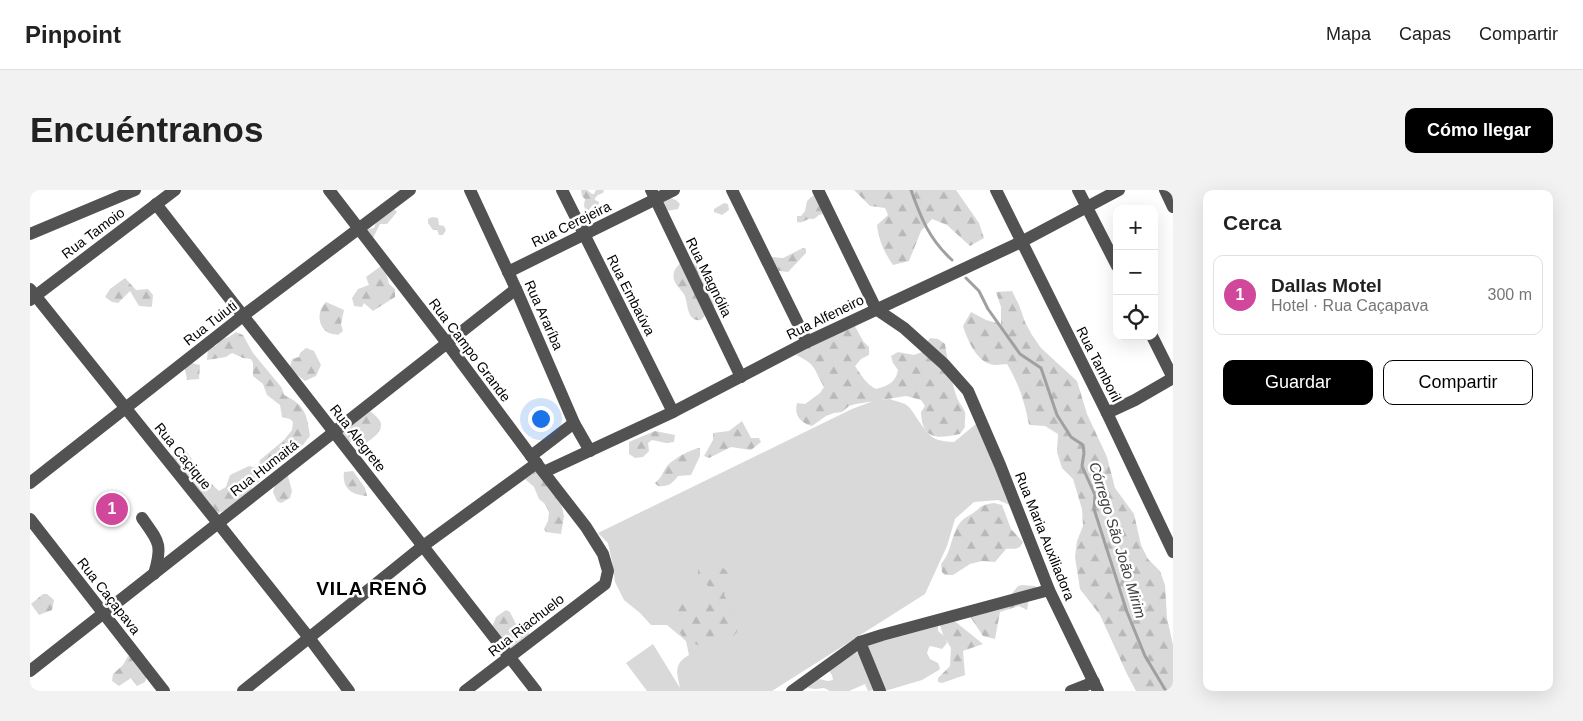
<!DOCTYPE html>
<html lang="es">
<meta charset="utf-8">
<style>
:root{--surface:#fff;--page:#f2f2f2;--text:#222;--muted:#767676;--line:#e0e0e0;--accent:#000}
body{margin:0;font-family:Arial,sans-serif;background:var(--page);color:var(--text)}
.controls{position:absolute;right:15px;top:15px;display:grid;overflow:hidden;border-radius:10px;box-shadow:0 5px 20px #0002}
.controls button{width:45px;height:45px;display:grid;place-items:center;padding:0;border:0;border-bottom:1px solid var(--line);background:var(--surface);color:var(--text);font:25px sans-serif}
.you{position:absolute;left:510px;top:228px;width:18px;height:18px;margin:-12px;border:4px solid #fff;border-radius:50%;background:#1a73e8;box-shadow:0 0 0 8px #1a73e833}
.badge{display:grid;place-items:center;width:32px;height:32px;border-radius:50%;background:var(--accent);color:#fff;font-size:16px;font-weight:700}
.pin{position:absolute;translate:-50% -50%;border:2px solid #fff;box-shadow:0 1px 5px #0006}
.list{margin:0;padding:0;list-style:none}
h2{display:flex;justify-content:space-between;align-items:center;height:65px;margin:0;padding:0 20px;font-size:21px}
h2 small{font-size:16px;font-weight:400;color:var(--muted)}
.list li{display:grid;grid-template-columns:32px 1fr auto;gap:15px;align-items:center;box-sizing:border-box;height:80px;margin:0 10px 10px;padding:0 10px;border:1px solid var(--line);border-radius:10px}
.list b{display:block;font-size:19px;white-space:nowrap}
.list p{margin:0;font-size:16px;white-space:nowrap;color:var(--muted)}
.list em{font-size:16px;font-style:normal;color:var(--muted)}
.actions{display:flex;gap:10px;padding:15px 20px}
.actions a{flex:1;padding:11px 0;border:1px solid var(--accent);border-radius:10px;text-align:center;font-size:18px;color:var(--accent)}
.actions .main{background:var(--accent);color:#fff}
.icon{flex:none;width:28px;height:28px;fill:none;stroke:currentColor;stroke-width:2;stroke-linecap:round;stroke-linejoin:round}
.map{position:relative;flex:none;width:1143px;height:501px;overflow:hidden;border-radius:10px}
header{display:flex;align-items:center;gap:30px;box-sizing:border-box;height:70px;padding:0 25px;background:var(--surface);border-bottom:1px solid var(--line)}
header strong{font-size:24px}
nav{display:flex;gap:28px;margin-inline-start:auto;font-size:18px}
.intro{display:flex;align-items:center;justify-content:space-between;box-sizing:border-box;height:120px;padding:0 30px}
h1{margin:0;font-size:35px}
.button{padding:12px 22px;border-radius:10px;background:var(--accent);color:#fff;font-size:18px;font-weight:700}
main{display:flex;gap:30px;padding:0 30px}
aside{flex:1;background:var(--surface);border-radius:10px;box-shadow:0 5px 20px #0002}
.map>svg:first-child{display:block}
.green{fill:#d9d9d9}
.forest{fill:url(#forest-firs)}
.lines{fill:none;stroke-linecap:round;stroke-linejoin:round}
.stream{stroke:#a0a0a0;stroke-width:3}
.minor{stroke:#525252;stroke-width:12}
.labels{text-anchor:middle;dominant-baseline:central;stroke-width:5;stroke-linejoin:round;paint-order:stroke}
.street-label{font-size:14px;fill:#000;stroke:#fff}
.water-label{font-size:15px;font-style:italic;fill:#414141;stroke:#fff}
.district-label{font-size:19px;font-weight:bold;letter-spacing:1px;fill:#000;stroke:#fff}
</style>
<header>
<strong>Pinpoint</strong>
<nav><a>Mapa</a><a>Capas</a><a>Compartir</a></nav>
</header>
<div class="intro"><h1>Encuéntranos</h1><a class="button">Cómo llegar</a></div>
<main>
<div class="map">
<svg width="1143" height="501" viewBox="0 0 1143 501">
<defs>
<pattern id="forest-firs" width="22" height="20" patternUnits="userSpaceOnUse" patternTransform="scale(1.25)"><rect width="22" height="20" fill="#d9d9d9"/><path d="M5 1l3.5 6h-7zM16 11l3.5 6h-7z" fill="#b8b8b8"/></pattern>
</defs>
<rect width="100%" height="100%" fill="#fff"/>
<g class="green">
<path d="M860,209c4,2 11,3 15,5 5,3 8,8 11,13 13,18 14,24 38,25l28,-23 30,87 -14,-6 -24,2 -19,17 -8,27 -22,48 -153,97h-125l-21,-28 27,-19 27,44c-3,-15 -7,-24 9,-33l-3,-14 -19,-16h-16l-11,-12 -16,-13 -9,-18 -3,-21 -4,-18 -10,-10 254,-124 24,-9z"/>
<path d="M908,436v5l7,6 2,6 -5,6 -11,-3 -2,1 -2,6 3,6 8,4 2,5 -1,2 -17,10 -37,11 -17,-46z"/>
<path d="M824,462l5,1 15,37 -6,1 -3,-7 -16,7h-19l-6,-3 -9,1 -7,-1 1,-2 10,-7 9,2 5,-1 -1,-5 -3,-4z"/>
</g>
<g class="forest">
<path d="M551,0h6l5,4h2l2,-4h8l-1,3 -5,2 -3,3v2l4,2 -1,4 5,4 -1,7 -6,-2 -1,-8 -3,-1 -4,5 -3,-2 -1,-4 1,-6 -3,-3z"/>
<path d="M824,0h102l23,33 5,15 -14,8 -23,-21 -15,-6 -11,12 -12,30 -16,4c-9,-13 -14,-24 -16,-40l11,-10 -3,-7 -15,-2z"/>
<path d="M784,5l9,19 -4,1 -5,4c-7,-2 -11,5 -17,3v-6h4l4,-5 2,-10z"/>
<path d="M639,8l7,2 4,4 -2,5 -12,2 -6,-8z"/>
<path d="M694,13l4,1 1,6 -7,5 -8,-3v-3z"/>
<path d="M363,18l4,4 -10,12h-7l-7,14 -8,-5 3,-4 6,-1 2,-5z"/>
<path d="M402,27l6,1 1,7 5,1 2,4 -3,5h-4l-2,-5h-4l-5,-7v-4z"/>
<path d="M773,58l3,1v4l-18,19 -16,-2v-13l11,1z"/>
<path d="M659,71c9,4 18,11 22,21 0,1 0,7 1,8 1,5 5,6 6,11l-17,19c-14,2 -13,-15 -16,-24 -4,-8 -14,-13 -11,-24 1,-4 5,-7 7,-10z"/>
<path d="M351,76l4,2 4,16 6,5v8l-22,14 -9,-8 -2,4 -8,-1 -2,-8 6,-9 11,-4 -3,-8z"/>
<path d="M95,88l11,12 12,-1 5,6 -1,11 -1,1 -12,-1 -9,-15 -12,12 -6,-1 -7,-5 5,-8z"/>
<path d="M982,101l7,14 6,17 7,13 9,13 36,33 10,33 20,43 8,31 19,26 7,31 7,14 12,12 5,14 2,33 6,27v46h-37l-9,-17 -27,-59 -20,-26 -5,-32 2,-16 6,-15 -1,-17 -9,-30 -11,-11 -5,-16 1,-18 -13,-8 -16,-1c-4,-22 -10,-41 -22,-61 -5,0 -12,2 -17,0 -14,-4 -23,-25 -27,-38l8,-14 15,8 15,4v-17l-5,-15z"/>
<path d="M296,112l18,8 -3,14 2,7 -5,4c-1,-1 -8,-1 -9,-2 -12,-6 -12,-23 -3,-31z"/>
<path d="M821,129l12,22 6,6v8l-8,4 -6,7c6,9 12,19 21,23 12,-3 20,-7 22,-19l-5,-7 -2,-7 7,-4 16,3 8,-3 3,-7 5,-7 8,1 7,5c3,19 6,36 12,54 2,5 6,9 8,14 1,5 -1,10 0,15l-5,7c-23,5 -38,6 -39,-22l4,-6 -4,-6 -15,-4 -50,8 -7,2 -7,6 -8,1 -8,3 -14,10c-12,-3 -18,-11 -15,-23l8,1 15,-11 4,-6c-11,-19 -7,-22 -28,-32z"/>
<path d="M206,142l7,3 10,18 29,35 2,7c21,10 23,19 26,41l-8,10 -16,5 -13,11 -11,5 -3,-3 1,-4 24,-20 8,-10 1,-8 -3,-3 -8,-2 -2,-12 -13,-10 -4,-11 -10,-8v-13l-2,-4 -8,-1 -11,-5 -6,4 -19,3 1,-12 4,-2h4l5,-7 8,-2z"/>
<path d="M276,158l8,3 7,14 -5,11 -11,5 -13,-10 -2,-4 2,-8 7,-2 1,-4z"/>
<path d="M158,172l12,3 -1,14 -12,1 -3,-16z"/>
<path d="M340,221c4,3 11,9 11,13 1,8 -10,16 -16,19l-6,-5 -11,5 -9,-3 9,-23z"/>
<path d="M712,231l9,17h8l2,4 -10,8 -20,-3 -22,11 -5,-2 9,-16v-7l16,-2z"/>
<path d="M625,241l20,4 -1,7 -8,1 -14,-3 -4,3 1,8 -6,6 -8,1 -6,-4v-12z"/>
<path d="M670,258v8l-9,19 -13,1c-6,8 -10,11 -20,10l-3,-3c8,-7 7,-10 12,-17 6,-7 24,-17 33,-18z"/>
<path d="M155,259l19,28 15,14 7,-4 4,-12 19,-9 8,2 4,12 -9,7 -3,7 -11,11 -22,9 -45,-54 2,-7z"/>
<path d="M509,279l19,21 6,26 -3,18 -15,-2 -2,-3 4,-8 1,-9 -4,-8 -6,-5 -5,-12 -9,-8z"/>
<path d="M323,281l12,17 2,8c-16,-1 -25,-8 -23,-24z"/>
<path d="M258,286l4,15 -2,7 -9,5 -4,-2 -4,-9 4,-14z"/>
<path d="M964,313l8,2 9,24 12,13c-4,9 -9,6 -17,7l-11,13 -13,-1 -12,3 -17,11h-8l-3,-3 -1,-8c14,-15 8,-39 29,-49 12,-7 8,-10 24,-12z"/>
<path d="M676,373c13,3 21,3 25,17l-7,15 13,21 1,8 -1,8 -6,7 -30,7 -15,-5 -11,-15v-8l2,-8 5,-6 6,-4 16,-1 6,-5 -1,-7 -11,-12v-8z"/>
<path d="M992,395l13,1 5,7 -11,5 -2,12 -8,-4 -19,6 -5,27 -12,-3 -14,-21 41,-19 8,-10z"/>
<path d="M13,404h4l7,6 -2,10 -13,5 -8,-11z"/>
<path d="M476,420l4,2 6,12 12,3 1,9 -7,10 -17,4 -14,-20 5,-13z"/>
<path d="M917,425l36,29 -20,7 2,24 -23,8 -4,-1v-4l12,-12 1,-18 -8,-13 -4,-13z"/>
<path d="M98,466l4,1 15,19 -2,6 -8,4 -6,-8 -12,8 -7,-5 1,-7 10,-9z"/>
</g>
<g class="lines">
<g class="stream">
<path d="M881,0c10,28 18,49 41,70"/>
<path d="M936,88l13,13 9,18 32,45 21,14 16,47 14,22 12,8 1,8 -2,13 13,29 -1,14 33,103 18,44 21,35"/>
</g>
<g class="minor">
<path d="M299,0l118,153 84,113 55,71 17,27 5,17 -3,13 -140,107"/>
<path d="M440,0l46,99 58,134 16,28"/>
<path d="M532,0l111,222"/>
<path d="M621,0l90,187"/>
<path d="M702,0l75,152"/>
<path d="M788,0l58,119"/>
<path d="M966,0l111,223 66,139"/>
<path d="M1048,0l39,76"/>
<path d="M1135,0l8,17"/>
<path d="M126,14l380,487"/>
<path d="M0,44l105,-44"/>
<path d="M478,82l166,-82"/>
<path d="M0,99l188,234 92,116 39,52"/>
<path d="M0,110l145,-110"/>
<path d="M846,119l28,19 40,36 24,27 32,74 49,125 49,101"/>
<path d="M1122,146l21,42"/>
<path d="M1077,223l28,-13 38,-22"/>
<path d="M501,266l43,-33"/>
<path d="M514,282l129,-60 134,-70 214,-100 98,-52"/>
<path d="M0,293l214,-168 166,-125"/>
<path d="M112,328c17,24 21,26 12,56"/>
<path d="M0,329l134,172"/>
<path d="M830,452l20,49"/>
<path d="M0,481l486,-382"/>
<path d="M213,501l180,-145 114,-83"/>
<path d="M762,501l68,-49 22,-7 167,-45"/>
<path d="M1041,501l23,-9"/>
</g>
</g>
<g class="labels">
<g class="street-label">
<text transform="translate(541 34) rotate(-26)">Rua Cerejeira</text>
<text transform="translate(63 43) rotate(-37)">Rua Tamoio</text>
<text transform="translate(679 87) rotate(64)">Rua Magnólia</text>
<text transform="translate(601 105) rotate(63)">Rua Embaúva</text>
<text transform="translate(514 125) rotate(66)">Rua Araríba</text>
<text transform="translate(795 127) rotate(-26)">Rua Alfeneiro</text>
<text transform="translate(180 133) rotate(-38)">Rua Tuiuti</text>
<text transform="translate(440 160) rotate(53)">Rua Campo Grande</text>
<text transform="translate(1069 174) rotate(63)">Rua Tamboril</text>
<text transform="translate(328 248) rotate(52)">Rua Alegrete</text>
<text transform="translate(153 266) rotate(51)">Rua Caçique</text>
<text transform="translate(234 278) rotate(-38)">Rua Humaitá</text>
<text transform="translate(1015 346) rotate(68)">Rua Maria Auxiliadora</text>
<text transform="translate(79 406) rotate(52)">Rua Caçapava</text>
<text transform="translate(496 435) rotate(-38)">Rua Riachuelo</text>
</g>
<g class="water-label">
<text transform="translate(1088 350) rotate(73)">Córrego São João Mirim</text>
</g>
<g class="district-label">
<text x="342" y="398">VILA RENÔ</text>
</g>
</g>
</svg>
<div class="controls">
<button>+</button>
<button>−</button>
<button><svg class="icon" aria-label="locate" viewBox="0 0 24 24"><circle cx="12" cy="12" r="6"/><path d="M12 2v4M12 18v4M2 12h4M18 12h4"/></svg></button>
</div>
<div class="you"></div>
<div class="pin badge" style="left:82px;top:319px;background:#d1479c">1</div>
</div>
<aside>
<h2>Cerca<small></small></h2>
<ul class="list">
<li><span class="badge" style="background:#d1479c">1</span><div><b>Dallas Motel</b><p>Hotel · Rua Caçapava</p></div><em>300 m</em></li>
</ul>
<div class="actions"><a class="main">Guardar</a><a>Compartir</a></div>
</aside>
</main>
